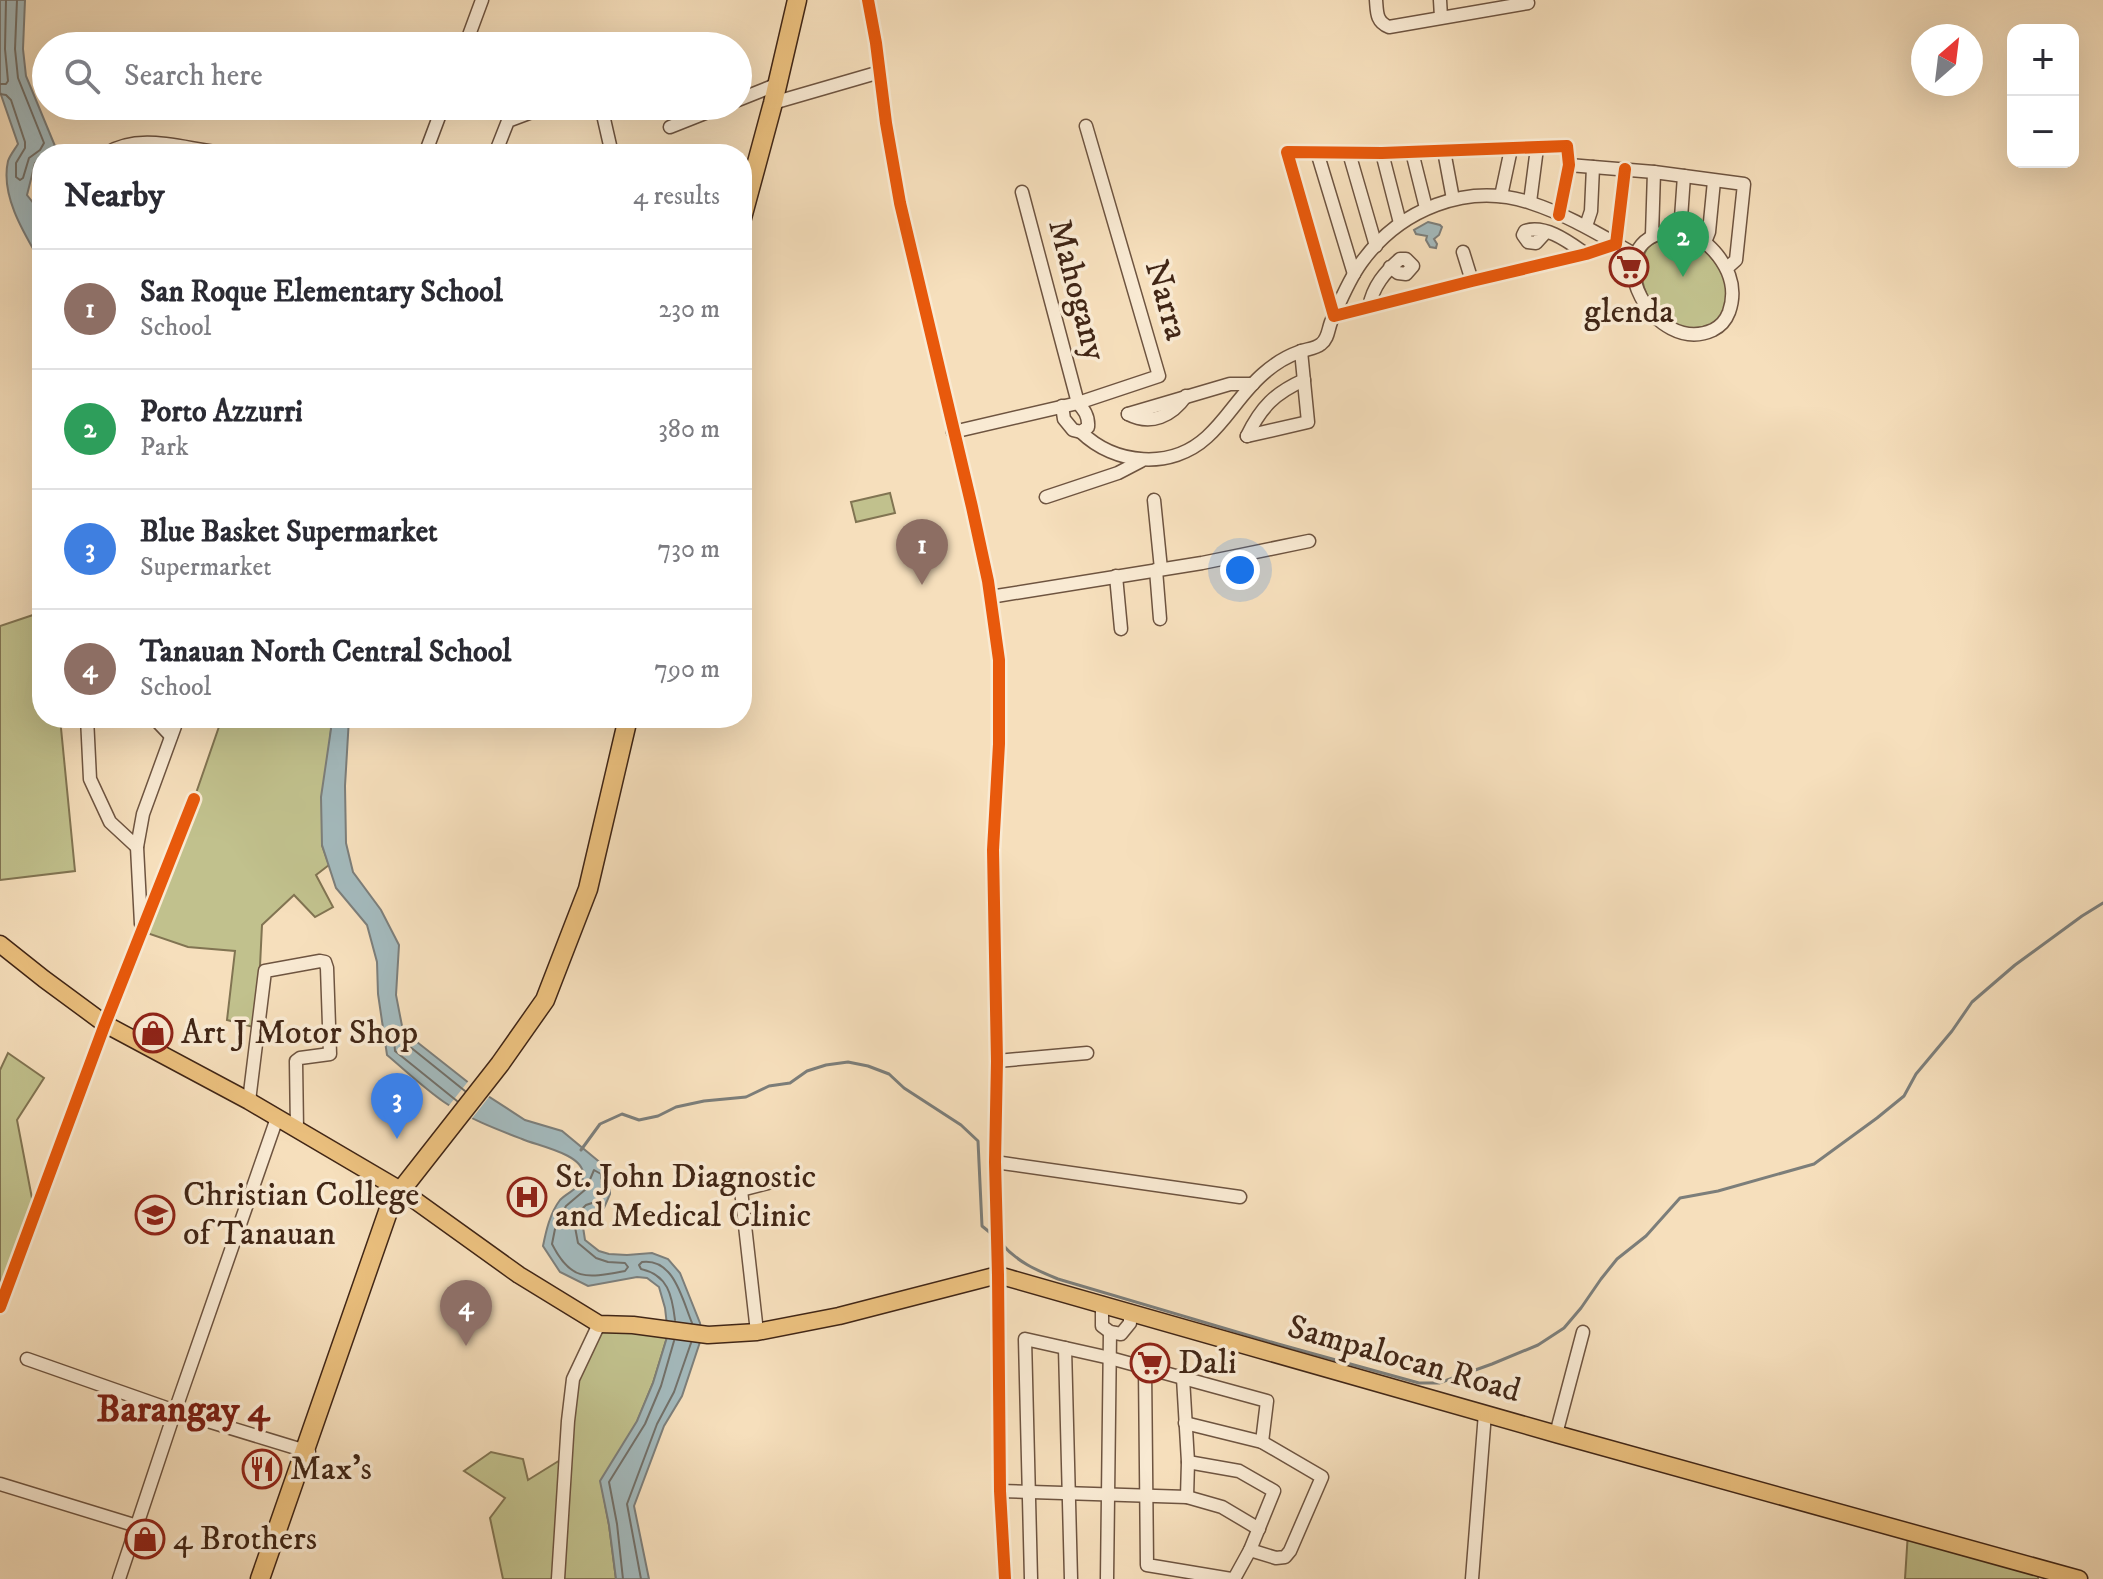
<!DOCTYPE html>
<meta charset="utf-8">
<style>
:root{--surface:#fff;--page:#f7f7f7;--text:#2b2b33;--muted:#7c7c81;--line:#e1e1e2;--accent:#1a73e8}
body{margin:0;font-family:"IM FELL DW Pica",serif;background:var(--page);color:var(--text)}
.controls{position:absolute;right:24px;top:24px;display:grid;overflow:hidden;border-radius:16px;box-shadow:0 8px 32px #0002}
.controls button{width:72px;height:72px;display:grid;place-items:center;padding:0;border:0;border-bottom:2px solid var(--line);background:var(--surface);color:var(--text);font:40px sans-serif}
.compass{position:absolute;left:1911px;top:24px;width:72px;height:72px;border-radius:50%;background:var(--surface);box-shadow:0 8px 32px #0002;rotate:28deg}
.you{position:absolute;left:1240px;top:570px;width:28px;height:28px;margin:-20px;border:6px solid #fff;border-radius:50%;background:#1a73e8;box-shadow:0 0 0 12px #1a73e833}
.badge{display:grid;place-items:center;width:52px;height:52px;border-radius:50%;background:var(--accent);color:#fff;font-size:26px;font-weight:700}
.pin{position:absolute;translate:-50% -66px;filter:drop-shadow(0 2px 4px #0008)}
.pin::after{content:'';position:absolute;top:42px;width:28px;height:24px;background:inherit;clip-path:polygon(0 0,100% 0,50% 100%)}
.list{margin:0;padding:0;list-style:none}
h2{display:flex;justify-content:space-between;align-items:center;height:104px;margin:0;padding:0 32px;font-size:34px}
h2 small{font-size:26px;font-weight:400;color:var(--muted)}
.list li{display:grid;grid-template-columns:52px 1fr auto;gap:24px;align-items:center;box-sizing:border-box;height:120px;padding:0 32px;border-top:2px solid var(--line)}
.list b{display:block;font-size:30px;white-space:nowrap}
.list p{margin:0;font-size:26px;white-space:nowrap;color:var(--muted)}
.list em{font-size:26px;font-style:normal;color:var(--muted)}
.icon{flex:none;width:44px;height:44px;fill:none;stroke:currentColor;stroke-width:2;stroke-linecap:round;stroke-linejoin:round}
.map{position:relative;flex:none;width:2103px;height:1579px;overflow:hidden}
.search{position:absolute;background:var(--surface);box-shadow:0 8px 32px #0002;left:32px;top:32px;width:720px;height:88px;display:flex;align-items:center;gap:20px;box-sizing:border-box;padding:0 28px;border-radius:44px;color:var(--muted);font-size:30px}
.panel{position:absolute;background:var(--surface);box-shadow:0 8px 32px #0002;left:32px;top:144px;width:720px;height:584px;border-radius:32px}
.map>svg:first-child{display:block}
.green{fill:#c1c18d;stroke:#817452;stroke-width:2}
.water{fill:#a3b9bc;stroke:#7c7e7a;stroke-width:2}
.pier{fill:#f6dfbc}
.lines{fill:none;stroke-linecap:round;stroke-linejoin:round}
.shore{stroke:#727069;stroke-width:2}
.stream{stroke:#7c7e7a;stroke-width:3}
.minor-casing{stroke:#6e5440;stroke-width:15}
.major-casing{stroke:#412616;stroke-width:19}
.highway-casing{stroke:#412616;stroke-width:21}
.minor{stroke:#f9ead3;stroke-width:12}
.major{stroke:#ebc07e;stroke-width:16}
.highway{stroke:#ebc07e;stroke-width:18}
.cycleway-casing{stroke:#f9ead3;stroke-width:17}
.cycleway{stroke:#e8590c;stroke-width:12}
.labels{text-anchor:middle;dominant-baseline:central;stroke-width:7;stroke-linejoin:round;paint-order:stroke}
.street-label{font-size:34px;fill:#412616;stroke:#f9ead3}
.poi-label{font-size:34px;fill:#412616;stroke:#f9ead3;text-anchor:start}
.quarter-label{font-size:38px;font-weight:bold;fill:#7a1f14;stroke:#f9ead3}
</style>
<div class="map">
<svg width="2103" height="1579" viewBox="0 0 2103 1579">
<rect width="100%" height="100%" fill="#f6dfbc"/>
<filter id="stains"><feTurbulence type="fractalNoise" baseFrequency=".0025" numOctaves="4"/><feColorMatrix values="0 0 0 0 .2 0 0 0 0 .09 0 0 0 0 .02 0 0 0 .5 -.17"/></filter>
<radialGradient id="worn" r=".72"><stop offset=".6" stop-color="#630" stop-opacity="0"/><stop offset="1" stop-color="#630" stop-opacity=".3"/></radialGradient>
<g class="green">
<path d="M1671,238c6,1 14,1 20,3 18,9 40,37 38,58 -1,8 -7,16 -11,23 -11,4 -21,8 -31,6 -30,-5 -51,-40 -44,-69 1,-5 4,-12 9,-15 5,-3 14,-4 19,-6z"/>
<path d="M890,493l5,20 -39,9 -5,-20z"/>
<path d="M42,612v106h18l15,153 -75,9v-254z"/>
<path d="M222,718h108l1,11 -9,116 7,20 -13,10 17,32 -18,10 -21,-22 -32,30 -5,103 -30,-8 8,-69 -47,-4 -47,-16 53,-132z"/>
<path d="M8,1053l36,25 -27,42 18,94 -35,89v-233z"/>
<path d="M599,1324l69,10 -15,49 -16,39 -36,60 8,43 7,54h-113l-13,-61 15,-20 -41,-27 27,-19 32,7 5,21 37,-23 8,-78z"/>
<path d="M1908,1532l130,37v10h-133z"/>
</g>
<g class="water">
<path d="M0,0h25l-2,49 3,27 29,70 -10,8h-3v3l-7,6 -8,32 15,19v50c-17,-29 -42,-68 -34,-103 2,-6 7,-12 10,-17l-18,-52z"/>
<path d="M1428,222l12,3 2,2 -3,8 -5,4 3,5 -1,4 -6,-1 -4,-7 1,-4 -11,-2 -2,-4z"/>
<path d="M330,718h19l-4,68 1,57 7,29 28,38 18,35 -3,50 7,36 71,56 51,33 37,11 46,38 2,9v16l-6,14 -15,4 -6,15 2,13 14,11 10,3 18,1 25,-2 16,6 12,14 20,50 2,13 -20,60 -18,30 -30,80 15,73h-33l-7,-54 -9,-44 37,-60 16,-38 15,-49 -3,-26 -6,-21 -12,-9 -10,-1 -49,9 -28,-14 -17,-26c3,-15 7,-33 17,-46 8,-9 24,-12 23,-26 0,-20 -45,-28 -61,-35 -26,-10 -55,-21 -78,-37 -20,-14 -38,-31 -57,-47l-9,-61 -1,-32 -10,-37 -31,-37 -14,-43 -1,-48 10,-68z"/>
</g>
<path class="pier" d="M470,1079l22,14 -22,28 -23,-13z"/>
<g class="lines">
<g class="shore">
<path d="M0,84h6l2,-3 -3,-32 1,-49"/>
<path d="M0,94l6,1 5,5 14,42v6l-9,15v14l4,3 3,-2 6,-20 11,-8 4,-7 -26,-65 -3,-29 2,-49"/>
<path d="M457,1101l-62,-50 -1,-12 5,-1 66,53"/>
<path d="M594,1170l7,4 1,18 -4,9 -12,4 -5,5 -6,17 3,16 18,15 12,4 17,1 3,4 -3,4c-38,7 -54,11 -73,-27l3,-15 11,-23 20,-17z"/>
<path d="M675,1320c-3,-25 -7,-45 -34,-51l-2,-4 3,-3c32,-4 40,37 50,61"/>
<path d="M623,1579l-6,-55 -8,-42 36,-58 16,-38 13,-45"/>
<path d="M641,1579l-14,-75 30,-80 17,-32 17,-49"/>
</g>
<g class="stream">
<path d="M581,1150l19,-26 22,-10 17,6 19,-4 18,-9 28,-6 42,-4 23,-11 21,-3 17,-12 19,-6 22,-3 20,4 21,8 15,14 57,37 17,16 4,85 11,9"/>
<path d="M1001,1243c16,19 35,27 57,36l220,65 141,39h20l53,-19 46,-19 26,-17 17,-20 20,-29 16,-20 29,-23 34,-38 38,-7 96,-27 63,-46 27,-22 12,-22 36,-43 20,-29 43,-37 67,-49 21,-13"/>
</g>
<g class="minor-casing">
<g id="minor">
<path d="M868,0l8,43 10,80 14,80 72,304 16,74 11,79v84l-6,106 4,211 -2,101 3,113 2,216 5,88"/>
<path d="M1376,0c1,12 0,22 13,27l139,-24 -1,-3"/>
<path d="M1440,0l1,17"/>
<path d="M465,46l17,-46"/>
<path d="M738,100l40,-16"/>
<path d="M773,103l107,-31"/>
<path d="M601,106l11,48"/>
<path d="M670,127l53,-21"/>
<path d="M1444,151l9,48"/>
<path d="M1317,152l37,122"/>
<path d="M1412,152l14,56"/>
<path d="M1349,153l27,93"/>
<path d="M1382,153l18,70"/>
<path d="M105,154c37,-23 80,-4 121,-1 43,3 88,0 131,1"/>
<path d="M425,154l18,-48"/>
<path d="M495,154l13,-33 40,-15"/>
<path d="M1569,165l85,7 90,12 -8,76 -9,8"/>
<path d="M1022,192l56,211c6,7 11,13 10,24l-7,5 -8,-2 -9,-11 -2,-13"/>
<path d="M1501,196l10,-47"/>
<path d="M1530,202l7,-54"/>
<path d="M1559,215l10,-50 -2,-19 -185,7 -95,-1 47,164 138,-35 114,-27 30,-10 9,-75"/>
<path d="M1586,226l5,-15 2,-44"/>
<path d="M1546,232l-10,11 -8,-1 -5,-7 2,-4c21,-7 45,12 61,23"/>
<path d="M1665,232c10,0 20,-1 30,3 8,4 13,10 19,16 16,18 23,38 15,61 -3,8 -8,14 -16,18 -58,27 -118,-82 -48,-98z"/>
<path d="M1680,232l4,-56"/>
<path d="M1652,235l2,-63"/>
<path d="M1705,242l4,-10 5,-51"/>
<path d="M1463,252l9,29"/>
<path d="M1369,307c4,-21 16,-35 31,-48h6l7,7 -7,8 -8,-1 -8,-6"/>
<path d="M1128,414l102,-30h23"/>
<path d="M1128,414c23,12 44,2 58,-18"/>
<path d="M953,432l125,-29 81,-27 -73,-250"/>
<path d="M1081,432c34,33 90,38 126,5 21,-19 34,-44 56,-63 10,-9 22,-17 36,-22 7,-3 16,-3 22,-8 7,-5 7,-14 10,-22 9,-20 17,-41 30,-59 38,-53 106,-82 170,-60 37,12 69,32 103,51"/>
<path d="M1247,436l61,-14 -7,-71"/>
<path d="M1247,436c14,-29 28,-43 57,-56"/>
<path d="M1046,497l72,-24 23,-12"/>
<path d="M1154,500l7,69"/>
<path d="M1156,570l4,49"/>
<path d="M1116,576l5,53"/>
<path d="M990,597l212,-34 107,-22"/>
<path d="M87,718l3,61 20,43 27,25"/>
<path d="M154,718l17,18"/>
<path d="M141,924l-4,-77 6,-33 35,-96"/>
<path d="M997,1061l90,-8"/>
<path d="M249,1101l16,-130 55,-10 5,1 2,6 3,86 -30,4 -4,3 1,69"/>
<path d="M995,1162l245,35"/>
<path d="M1102,1303v23l8,6 11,2 9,-11v-12"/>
<path d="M0,1307l105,-283 89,-225"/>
<path d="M757,1332l-16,-142 27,-7"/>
<path d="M1065,1348l6,231"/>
<path d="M27,1359l148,52 134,41"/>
<path d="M1145,1368l2,197 84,14"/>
<path d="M1183,1378l5,84 -1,35"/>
<path d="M1185,1423l77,19 60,35 -32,74 -5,6 -9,1 -26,-8"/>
<path d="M1556,1434l27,-102"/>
<path d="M1188,1462l51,9 35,20 -24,59 -16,29"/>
<path d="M0,1484l137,42"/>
<path d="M1000,1491l187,6 35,10 37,22"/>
<path d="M119,1579l56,-168 102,-293"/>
<path d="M558,1579l10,-158 5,-42 26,-55"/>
<path d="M1031,1579l-6,-240 85,19 157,43 -5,41"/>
<path d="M1107,1579l3,-247"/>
<path d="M1472,1579l13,-166"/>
</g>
</g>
<g class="major-casing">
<path id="major" d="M0,944l44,35 61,45 144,77 153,90 117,84 80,49 34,1 75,10 49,-3 82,-16 159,-41 558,159 523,145"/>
</g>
<g class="highway-casing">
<g id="highway">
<path d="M742,218l31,-115 24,-103"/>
<path d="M260,1579l131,-376 109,-139 45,-64 43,-111 40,-171"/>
</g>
</g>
<use href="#minor" class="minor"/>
<use href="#major" class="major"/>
<use href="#highway" class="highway"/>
<g class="cycleway-casing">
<g id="cycleway">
<path d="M868,0l8,43 10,80 14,80 72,304 16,74 11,79v84l-6,106 4,211 -2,101 3,113 2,216 5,88"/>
<path d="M1559,215l10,-50 -2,-19 -185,7 -95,-1 47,164 138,-35 114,-27 30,-10 9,-75"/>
<path d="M0,1307l105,-283 89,-225"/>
</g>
</g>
<use href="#cycleway" class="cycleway"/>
</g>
<defs>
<g id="supermarket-ring" transform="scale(2)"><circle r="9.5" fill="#f9ead3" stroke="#8f2418" stroke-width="1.5"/><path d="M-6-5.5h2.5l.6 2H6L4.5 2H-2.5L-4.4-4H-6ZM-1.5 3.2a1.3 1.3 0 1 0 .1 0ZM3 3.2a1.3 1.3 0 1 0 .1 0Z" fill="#8f2418"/></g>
<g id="shop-ring" transform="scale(2)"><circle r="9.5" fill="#f9ead3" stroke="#8f2418" stroke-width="1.5"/><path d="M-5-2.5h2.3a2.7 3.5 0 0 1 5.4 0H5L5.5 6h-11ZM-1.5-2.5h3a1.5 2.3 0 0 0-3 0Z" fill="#8f2418"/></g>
<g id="hospital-ring" transform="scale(2)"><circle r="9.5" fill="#f9ead3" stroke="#8f2418" stroke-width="1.5"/><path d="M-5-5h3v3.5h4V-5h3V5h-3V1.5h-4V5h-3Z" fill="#8f2418"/></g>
<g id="university-ring" transform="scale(2)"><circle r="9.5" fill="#f9ead3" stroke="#8f2418" stroke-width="1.5"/><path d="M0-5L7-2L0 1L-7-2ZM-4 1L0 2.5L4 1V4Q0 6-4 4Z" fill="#8f2418"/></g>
<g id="restaurant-ring" transform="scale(2)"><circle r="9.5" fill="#f9ead3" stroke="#8f2418" stroke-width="1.5"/><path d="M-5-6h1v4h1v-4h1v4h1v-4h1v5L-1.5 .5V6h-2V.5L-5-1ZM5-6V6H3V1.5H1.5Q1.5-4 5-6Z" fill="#8f2418"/></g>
</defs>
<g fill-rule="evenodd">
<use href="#supermarket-ring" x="1629" y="267"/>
<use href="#shop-ring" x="153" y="1033"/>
<use href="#hospital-ring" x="527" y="1197"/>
<use href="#university-ring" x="155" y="1215"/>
<use href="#supermarket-ring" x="1150" y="1363"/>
<use href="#restaurant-ring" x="262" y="1469"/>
<use href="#shop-ring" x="145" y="1539"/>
</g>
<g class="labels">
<g class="street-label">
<text transform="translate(1077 290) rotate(75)">Mahogany</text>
<text transform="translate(1166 300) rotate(74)">Narra</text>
<text transform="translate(1404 1359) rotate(16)">Sampalocan Road</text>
</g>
<g class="poi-label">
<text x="1629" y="312" text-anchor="middle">glenda</text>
<text x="181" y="1033">Art J Motor Shop</text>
<text x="555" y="1177">St. John Diagnostic<tspan x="555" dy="39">and Medical Clinic</tspan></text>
<text x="183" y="1195">Christian College<tspan x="183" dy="39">of Tanauan</tspan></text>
<text x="1178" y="1363">Dali</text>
<text x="290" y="1469">Max's</text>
<text x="173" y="1539">4 Brothers</text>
</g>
<g class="quarter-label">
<text x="183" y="1410">Barangay 4</text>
</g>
</g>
<rect width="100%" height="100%" filter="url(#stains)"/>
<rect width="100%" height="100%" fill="url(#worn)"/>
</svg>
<div class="controls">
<button>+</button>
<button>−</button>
</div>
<svg class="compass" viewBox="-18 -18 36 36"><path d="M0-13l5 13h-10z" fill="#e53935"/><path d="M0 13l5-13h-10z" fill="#7c7c81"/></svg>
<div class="you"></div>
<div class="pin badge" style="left:922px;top:585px;background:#8d6e63">1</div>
<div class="pin badge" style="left:1683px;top:277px;background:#2e9e5b">2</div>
<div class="pin badge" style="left:397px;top:1139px;background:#3f7fe0">3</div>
<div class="pin badge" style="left:466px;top:1346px;background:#8d6e63">4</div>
<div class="search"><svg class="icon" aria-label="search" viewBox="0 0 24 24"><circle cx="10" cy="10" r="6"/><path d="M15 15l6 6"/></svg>Search here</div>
<section class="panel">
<h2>Nearby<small>4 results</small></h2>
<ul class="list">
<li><span class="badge" style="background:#8d6e63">1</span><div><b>San Roque Elementary School</b><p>School</p></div><em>230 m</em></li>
<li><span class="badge" style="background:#2e9e5b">2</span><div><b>Porto Azzurri</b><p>Park</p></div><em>380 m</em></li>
<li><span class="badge" style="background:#3f7fe0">3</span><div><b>Blue Basket Supermarket</b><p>Supermarket</p></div><em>730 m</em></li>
<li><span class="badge" style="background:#8d6e63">4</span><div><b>Tanauan North Central School</b><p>School</p></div><em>790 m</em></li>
</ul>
</section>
</div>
